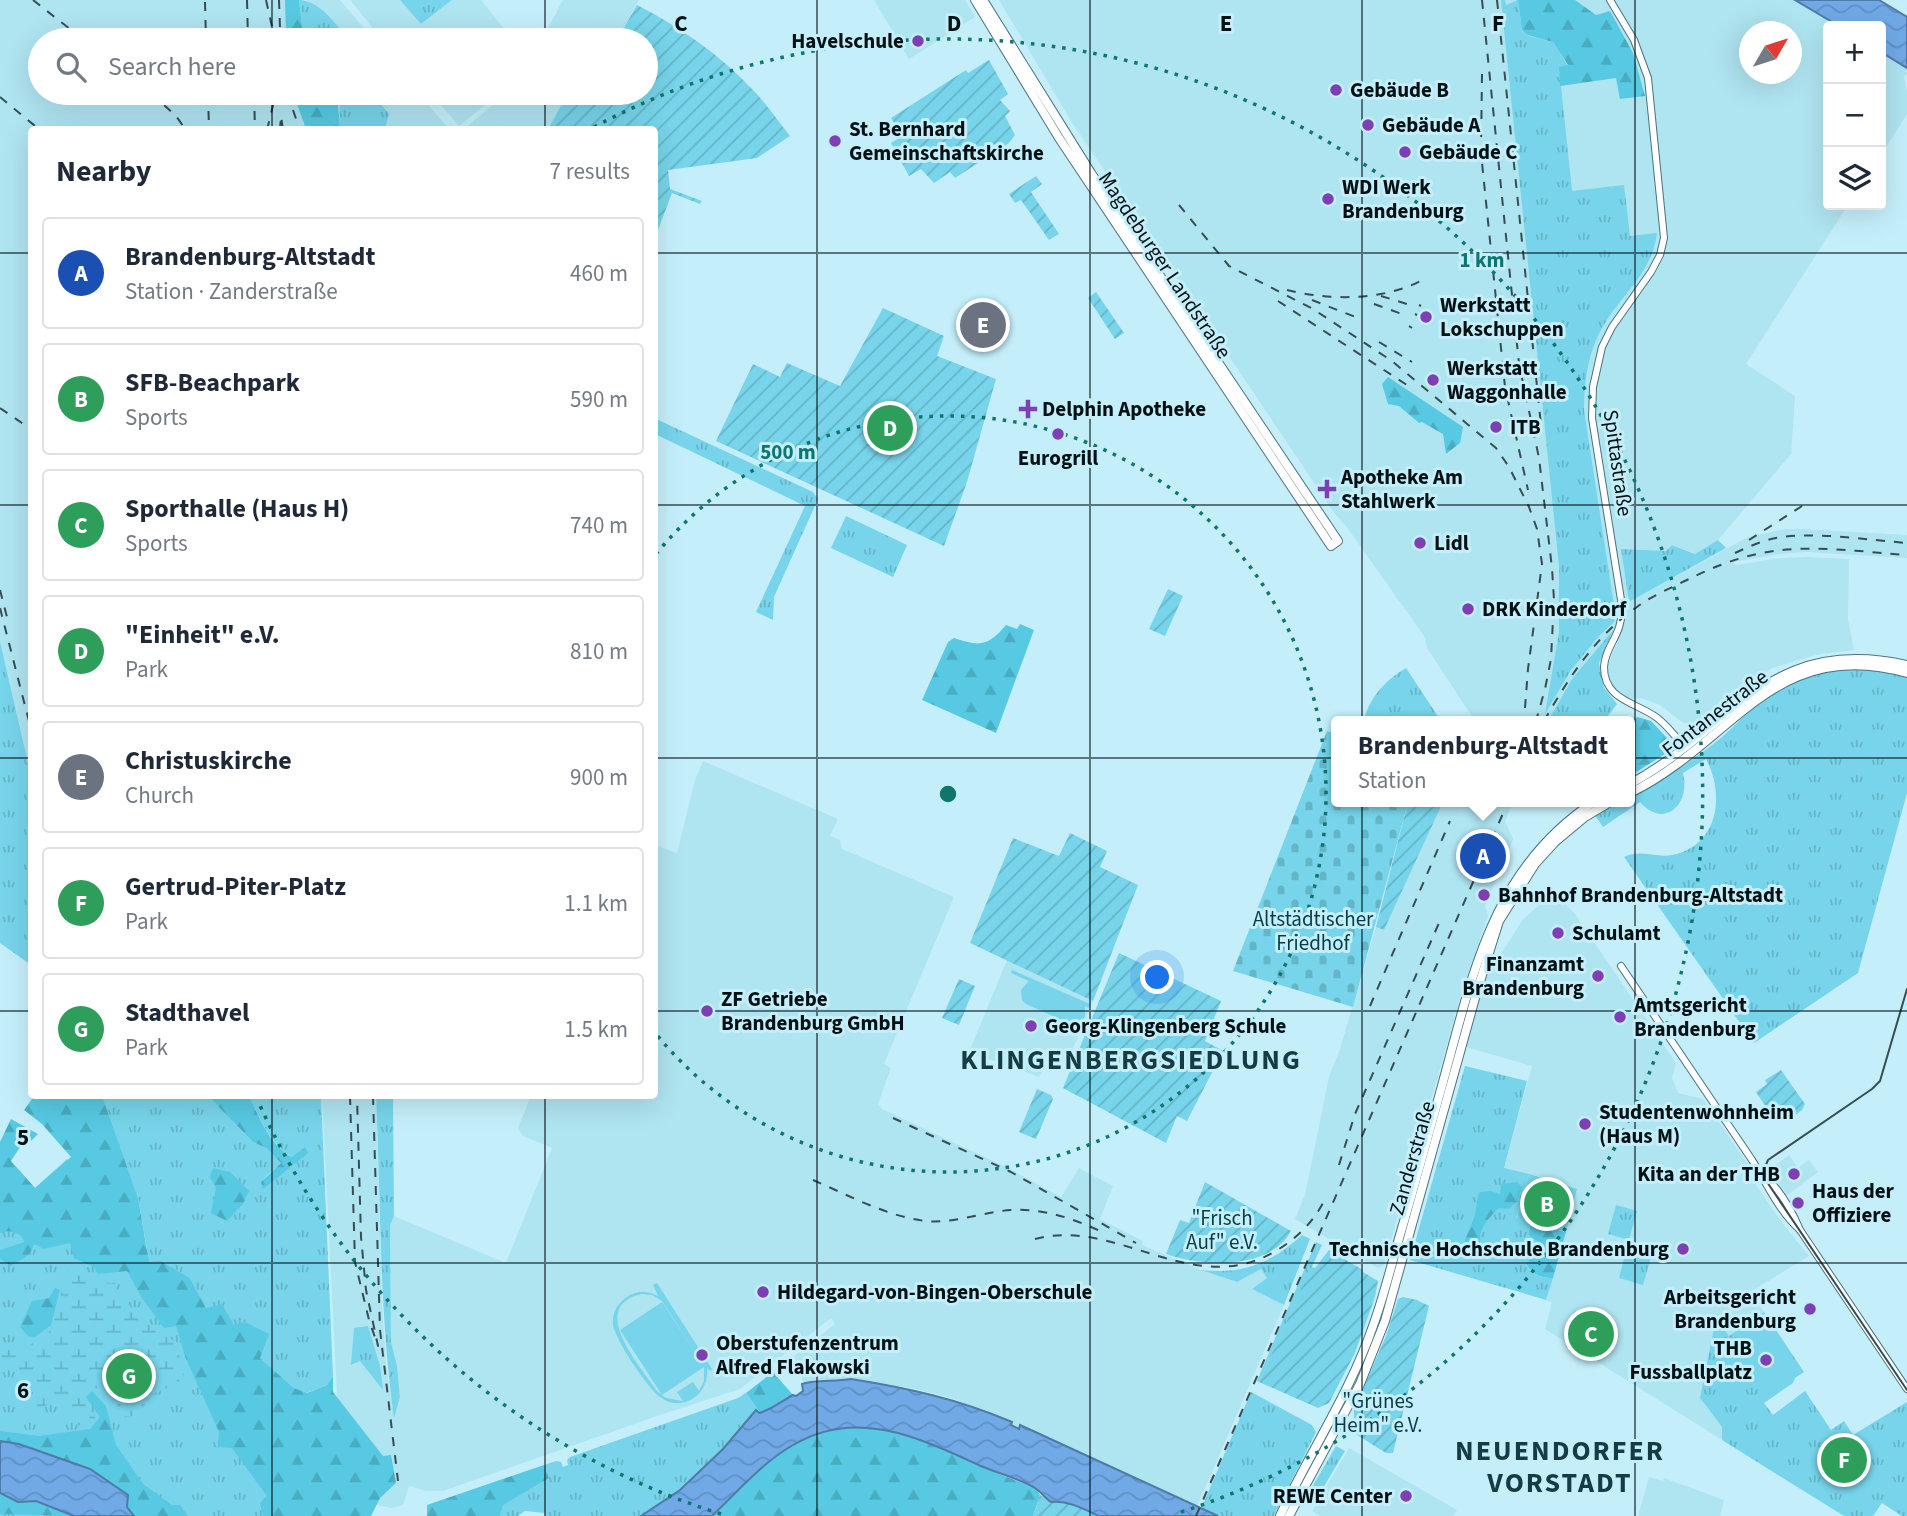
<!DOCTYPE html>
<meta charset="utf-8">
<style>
:root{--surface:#fff;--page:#f2f2f3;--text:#1f2937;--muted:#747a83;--line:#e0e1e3;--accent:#d93025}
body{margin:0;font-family:"Source Sans 3",sans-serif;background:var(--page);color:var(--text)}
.controls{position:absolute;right:21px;top:21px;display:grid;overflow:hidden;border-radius:7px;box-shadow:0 7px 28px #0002}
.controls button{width:63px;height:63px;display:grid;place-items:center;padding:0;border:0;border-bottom:2px solid var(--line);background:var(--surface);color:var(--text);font:35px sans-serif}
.compass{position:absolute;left:1739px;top:21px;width:63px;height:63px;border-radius:50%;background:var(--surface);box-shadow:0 7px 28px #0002;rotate:51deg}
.you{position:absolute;left:1158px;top:978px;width:24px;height:24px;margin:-18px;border:5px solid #fff;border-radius:50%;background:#1a73e8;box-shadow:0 0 0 10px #1a73e833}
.badge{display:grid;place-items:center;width:46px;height:46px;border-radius:50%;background:var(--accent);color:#fff;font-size:23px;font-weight:700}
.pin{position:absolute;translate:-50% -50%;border:4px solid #fff;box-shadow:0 2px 7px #0006}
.popup{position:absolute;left:1331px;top:716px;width:304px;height:91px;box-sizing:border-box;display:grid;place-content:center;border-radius:7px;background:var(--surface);filter:drop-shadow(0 2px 5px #0005);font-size:23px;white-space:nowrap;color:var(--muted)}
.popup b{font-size:26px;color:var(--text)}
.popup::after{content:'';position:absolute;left:50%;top:100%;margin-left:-14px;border:14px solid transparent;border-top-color:var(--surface)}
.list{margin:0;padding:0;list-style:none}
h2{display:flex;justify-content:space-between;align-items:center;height:91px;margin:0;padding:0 28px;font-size:30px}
h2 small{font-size:23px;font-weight:400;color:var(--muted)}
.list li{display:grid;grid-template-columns:46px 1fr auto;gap:21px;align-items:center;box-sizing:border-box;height:112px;margin:0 14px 14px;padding:0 14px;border:2px solid var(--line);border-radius:7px}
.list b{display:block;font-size:26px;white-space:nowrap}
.list p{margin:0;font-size:23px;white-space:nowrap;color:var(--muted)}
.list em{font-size:23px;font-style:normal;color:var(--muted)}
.icon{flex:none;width:38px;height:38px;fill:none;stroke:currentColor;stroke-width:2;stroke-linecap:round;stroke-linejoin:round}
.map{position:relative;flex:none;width:1907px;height:1516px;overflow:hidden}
.search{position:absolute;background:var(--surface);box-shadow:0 7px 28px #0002;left:28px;top:28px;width:630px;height:77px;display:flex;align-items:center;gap:18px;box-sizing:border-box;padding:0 24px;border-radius:38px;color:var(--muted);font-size:26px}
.panel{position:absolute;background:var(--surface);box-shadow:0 7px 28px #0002;left:28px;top:126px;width:630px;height:973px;border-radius:7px}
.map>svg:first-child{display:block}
.built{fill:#afe4f1;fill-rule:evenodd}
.grass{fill:url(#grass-tufts)}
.forest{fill:url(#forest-firs)}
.wetland{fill:url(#wetland-marsh)}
.cemetery{fill:url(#cemetery-stones)}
.garden{fill:url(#garden-furrows)}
.pitch{fill:#77d4ea;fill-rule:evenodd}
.water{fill:url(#water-waves);stroke:#4f7ba7;stroke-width:2}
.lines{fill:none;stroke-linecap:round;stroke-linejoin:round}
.tertiary-casing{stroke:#4c737d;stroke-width:8}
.primary-casing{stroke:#4c737d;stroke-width:10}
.tertiary{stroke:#fff;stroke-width:6}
.primary{stroke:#fff;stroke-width:8}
.tram{stroke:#374d52;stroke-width:2}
.rail{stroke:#374d52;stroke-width:2;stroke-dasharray:9 9;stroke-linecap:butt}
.grid{fill:none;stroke:#031115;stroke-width:2;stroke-opacity:0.55}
.ring{fill:none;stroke:#0f766e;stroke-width:3.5;stroke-dasharray:3.5 7}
.poi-dot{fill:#7e3fb4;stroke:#c4effa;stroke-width:2.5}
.labels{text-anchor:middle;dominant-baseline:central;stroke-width:6;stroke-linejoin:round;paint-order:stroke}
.poi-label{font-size:21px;font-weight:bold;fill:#031115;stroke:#c4effa;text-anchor:start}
.street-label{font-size:21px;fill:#031115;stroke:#c4effa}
.park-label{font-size:21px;fill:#053c47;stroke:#c4effa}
.district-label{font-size:28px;font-weight:bold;letter-spacing:2px;fill:#153c45;stroke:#c4effa}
.grid-label{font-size:23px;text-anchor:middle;font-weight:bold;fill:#031115;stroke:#c4effa;stroke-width:6;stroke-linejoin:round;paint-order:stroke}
.centre{fill:#0f766e;stroke:#c4effa;stroke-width:3.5}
.ring-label{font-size:21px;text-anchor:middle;font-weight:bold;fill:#0f766e;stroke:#c4effa;stroke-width:6;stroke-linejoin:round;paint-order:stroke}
</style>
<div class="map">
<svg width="1907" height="1516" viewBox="0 0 1907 1516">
<defs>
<pattern id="grass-tufts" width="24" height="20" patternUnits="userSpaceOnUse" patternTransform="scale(1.75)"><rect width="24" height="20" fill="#77d4ea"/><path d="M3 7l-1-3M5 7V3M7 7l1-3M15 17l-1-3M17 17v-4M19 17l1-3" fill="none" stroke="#65b5c8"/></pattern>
<pattern id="forest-firs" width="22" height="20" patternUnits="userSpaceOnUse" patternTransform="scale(1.75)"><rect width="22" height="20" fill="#57c9e2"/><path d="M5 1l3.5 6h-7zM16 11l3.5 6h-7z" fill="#4aacc1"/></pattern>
<pattern id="wetland-marsh" width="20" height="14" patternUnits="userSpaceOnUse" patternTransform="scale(1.75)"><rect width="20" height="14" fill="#77d4ea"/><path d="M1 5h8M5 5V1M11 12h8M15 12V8" fill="none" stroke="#65b5c8"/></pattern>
<pattern id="cemetery-stones" width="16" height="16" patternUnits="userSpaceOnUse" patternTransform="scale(1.75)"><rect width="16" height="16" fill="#77d4ea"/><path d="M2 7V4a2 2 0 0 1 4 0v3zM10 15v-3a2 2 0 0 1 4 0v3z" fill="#65b5c8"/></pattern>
<pattern id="garden-furrows" width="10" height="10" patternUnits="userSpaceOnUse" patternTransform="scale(1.75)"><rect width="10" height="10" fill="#77d4ea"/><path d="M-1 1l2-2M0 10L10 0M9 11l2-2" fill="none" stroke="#65b5c8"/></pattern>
<pattern id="water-waves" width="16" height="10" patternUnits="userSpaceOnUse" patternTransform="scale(1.75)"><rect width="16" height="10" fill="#70a9e6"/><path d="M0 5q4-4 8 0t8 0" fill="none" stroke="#5f90c4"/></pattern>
</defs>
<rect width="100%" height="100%" fill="#c4effa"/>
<g class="built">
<path d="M0,0h285l1,40h-246v53h253l13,36 -274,1 -1,648 -31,-24z"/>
<path d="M306,0h34l34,40h-25l-22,-26z"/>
<path d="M350,0h50l21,24 31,-24h29l32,40h-130z"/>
<path d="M563,0h76l-22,40h-54l-5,-2 -6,-10h-4z"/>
<path d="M874,0h91l10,17 -66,42z"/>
<path d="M999,0h796l44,26h-11v179h20l-102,159 49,32 -4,58 -73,86 -22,14 -23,-9 -7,6 -45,-1 8,52 119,-65 37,-8h18l104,6v23l-102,-6 -26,2 -45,8 1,3 47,-7 25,-1 42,2 -1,61 6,30 -34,4 -48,14 -79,58 -11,-4 -22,-17 -18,-7 -16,1 -11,-9 -6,-12 -1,-14 13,-30 -8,-3 -41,48 -24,42h-73l-48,-73 -3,-12 -78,-110 -11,-12 -264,-393zM1750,32h42v42h-42z"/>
<path d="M1881,52l26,16v6l-3,3 3,14v23l-26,41z"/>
<path d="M372,93h46l31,36h-64l4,-15z"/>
<path d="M431,93h69l-41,33z"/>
<path d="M507,93h61l-20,36 -85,1z"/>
<path d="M703,761l135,58 -8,17 10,4 2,9 112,48 -70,167 7,4 -13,36 4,5 126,59 53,29 18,-29 34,18 -13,33 43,22 -1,4 59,25 36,12 24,-13 6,9 -15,11 32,16 -87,202 -176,-81 -2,3 -9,-4 1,-4 -60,-23 -39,-10 -61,-9 -20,4 -18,-3 -9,4 -10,-28 41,-32 -4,-6 -91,71 -80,26 -217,76h-17l-17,-5 -6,19 -12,3 -15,-3 -12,-8 -26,-82 -16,-319h54l6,208 4,60 8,52 6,-19 -3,-31 -6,-24 -1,-117 4,-9 112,47 46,-115 -29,-12 -5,-8 13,-32h123l1,-251 22,8 18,-73z"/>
<path d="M1443,802h70l-8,19 8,18 -28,67 3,10 -25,72 -79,277 -6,3 -83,-49 10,-24 24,-118 11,-28 36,-122 8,3z"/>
<path d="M1554,892l21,22 101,149 -4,15 6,15 25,6 50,73 -1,7 31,45 26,32 -57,35v4l12,17 -35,24 -29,62 22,29v13l-177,-111 7,-26 -6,-3 20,-67 -62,-65 28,-102 -66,-19 -1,-2 10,-40 12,-29 36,-57z"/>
<path d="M1007,960l86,41 -22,52 -4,-1 -5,10 -14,-5 -9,20 -70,-25z"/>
<path d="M1789,1155l9,13 11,-8 9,12 -31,23 -18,-25z"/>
<path d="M1349,1448l108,62 -4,6h-133l-8,-5z"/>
<path d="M1649,1477l14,4 1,-3 60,22 -4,16h-82z"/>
</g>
<g class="grass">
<path d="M299,0c21,0 38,26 50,40h-45z"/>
<path d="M400,0h52l-31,24z"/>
<path d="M1501,0h4l1,5 12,-5 4,31 6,5 25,6 15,24 -9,1 13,124 52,-6 6,51 27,-3c-5,43 -42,66 -59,103 -11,23 -14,48 -14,74l31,202 -1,10 -15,14 -28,34 -26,44 14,-82v-66z"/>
<path d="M356,93h16l17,21 -4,15h-41l-4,-3 -1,-27 4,4z"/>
<path d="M654,418l159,74 5,7 -44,98 -1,23 -17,-8 49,-106 -150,-72z"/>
<path d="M846,516l61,29 -14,32 -62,-29z"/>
<path d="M1718,540l8,8 -97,54 -8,-53 45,2 6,-6 23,9z"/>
<path d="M1613,630l-14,33 5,25 13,16 -13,17h-56l24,-42z"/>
<path d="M0,642l31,134v189l-31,-22z"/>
<path d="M1406,668l35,53h-77c4,-23 23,-42 42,-53z"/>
<path d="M1864,668l43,9v116l-49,180 -104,70 -130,-186c17,-8 31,1 48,-2 47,-9 53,-61 34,-96l-23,14c8,33 -20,56 -43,29l-37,25 -9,-13 23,-12h13v-6c32,-16 64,-36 92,-59 20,-17 33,-36 57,-50 26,-14 56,-17 85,-19z"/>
<path d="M1465,1066l62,15 -23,87 25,6 -13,44 15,5 -3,12 11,8v14l-9,2 -4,6c7,10 14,13 27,13l-7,22 -136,-40z"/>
<path d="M103,1096h105l45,46 13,6 15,15 -20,18 31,-24c-23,-14 -32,-39 -43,-61h72l12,280 -6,9 -21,8 -12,-5 -34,-30 -26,-33 -28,-17 -16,-30 -29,-17 215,244 -5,11h-371v-323l19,-23 16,18 32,-29 80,90 -9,-51 -36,-99z"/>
<path d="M376,1096h17l1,120 -4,9 1,117 6,24 3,31 -6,21c-15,-107 -13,-215 -18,-322z"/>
<path d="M1616,1205l21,6 -8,29 -21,-6z"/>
<path d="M1302,1235l8,4 -26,66 -32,-16 15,-11 -6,-9 -24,13 -36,-12c42,5 70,-7 101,-35z"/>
<path d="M1316,1242l6,3 -63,137 -2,-1z"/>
<path d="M1628,1243l25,7 -10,35 -24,-7z"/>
<path d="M1764,1312l40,60 -9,6 -2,5 -29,20 9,12 32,-24 26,39 13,-9 9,14 54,-33v114h-5l-20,-13 -9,13h-29l-122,-76v-13l-22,-29 14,-69 9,-1 6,8z"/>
<path d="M368,1326l12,40 3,24 -23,-29 -9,4 3,-37z"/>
<path d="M1251,1392l61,33 4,7 -42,84h-56l-17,-7z"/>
<path d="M746,1393l14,20 -80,77 -39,26h-96v-3l-20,-2 -7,5h-18l2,-11 47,-27 -5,-13 12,-4 5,1 2,5 5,-2 -1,-5 3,-3 168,-59z"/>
<path d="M1336,1446l9,5 -32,54 -9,-4z"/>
</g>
<g class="forest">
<path d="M285,0h14l5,40h-18z"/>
<path d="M1518,0h57l21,15 14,-4 23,42 12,43 -25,3 -4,-21 -56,8 -1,-19 9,-2 -15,-23 -26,-7 -5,-5z"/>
<path d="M293,93h44l3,33 4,3h-38z"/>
<path d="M1388,377l75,50 -3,16 -14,11 -3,-20 -21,-12 -3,1 -20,-17 -11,-2 -6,-20z"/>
<path d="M1020,624l14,6 -38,103 -74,-33 26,-58 6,-4c27,9 34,8 52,-13l11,4z"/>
<path d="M1638,717l13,4 17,18 -3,15 -35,22 -2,-55z"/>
<path d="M34,1096h69v3l35,99 11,64 12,-1 29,17 16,30 16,-4 12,21 11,-3 24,12 -9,24 34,30 13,5 20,-8 6,-9v16l50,64 8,-1 5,28 -16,15 -9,18h-108l-3,-13 7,-7 -35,-48 -14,-1 1,-15 -33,-73 -10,-33 -12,2 -22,-30 -15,-27 -29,3 -4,-7 -20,-9 -4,-15 -27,6 -6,-4h-4c-1,12 -13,14 -22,21l-11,-7v-9l25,-8 -5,-7 -11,-4 -9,2v-91l11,-23 27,15 -7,7h-7l-13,20 24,27 36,-31 -29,-33 -18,-14z"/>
<path d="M208,1096h41c11,22 20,48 43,61l13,-10 3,6 -45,36 -2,-7 20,-19 -15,-15 -13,-6z"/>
<path d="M213,1168l17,4 19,19 -6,13 -16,17 -16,-8 5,-25 -6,-11z"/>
<path d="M1517,1182l5,5 -5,14 -8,8 -10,-1c-13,12 -25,26 -16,43 -8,4 -13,4 -20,-2 2,-13 8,-22 12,-34 2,-8 1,-15 5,-23l10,-1 10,3 1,-10z"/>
<path d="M1531,1223l35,9 -13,46c-13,0 -20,-3 -27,-14l4,-5 9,-2v-14l-11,-8z"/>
<path d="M55,1288l5,2 -9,35 -16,12 -7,-1 -8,-9 12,-26 17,-3z"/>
<path d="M773,1372l20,23c-11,6 -22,15 -33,18l-14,-20z"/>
<path d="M92,1391l14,15 10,39 27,39 29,21h8l8,11h-54l-7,-9 1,-12 -38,-26 -71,-25 -19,-3v-10l39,5 51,-7 10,-12 -14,-20z"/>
<path d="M863,1425l59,14 77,35 37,14 4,7 -7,21h-321c34,-32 71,-77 118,-87 10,-2 22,-2 33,-4z"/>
<path d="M544,1465l5,13 -46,27 -3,11h-73v-11z"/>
<path d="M0,1493l18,9 18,-1 38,15 -74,-2z"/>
</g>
<path class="wetland" d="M69,1268l25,12 20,4 20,32 42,26 8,32 -8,11 -24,9 -14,21 -18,3 -4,-18 -25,-15 -9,8 13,25 -14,9 -20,-19 -2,-10 -17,10 -10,-2 -15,-35 -17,-4v-21l17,8 33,-23z"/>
<path class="cemetery" d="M1327,731l9,3v68h72l-55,205 -120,-36z"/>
<g class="garden">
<path d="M637,5c43,22 82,49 115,84 14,14 26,32 38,47l-33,22 -89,12 2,19 32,12 -2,3 -28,-11 -17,45 -1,-108 -106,-1 20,-36h78v-53h-29z"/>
<path d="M989,60l19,34 -8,6 10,11 -5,5 10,19 -6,8 -9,6 -5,-5 -7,4 4,6 -37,24 -5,-6 -16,11 -13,-14 -12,7 -18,-33 11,-7 -11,-18 75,-48 2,3z"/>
<path d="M1036,176l6,8 -11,8 28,42 -10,6 -28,-40 -6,3 -6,-9z"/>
<path d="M1096,292l28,41 -9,6 -27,-41z"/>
<path d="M883,308l61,28 -7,20 59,23 -29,103 -23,64 -228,-105 37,-77 27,13 7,-14 53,23z"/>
<path d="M1168,589l15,7 -18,40 -16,-7z"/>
<path d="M1408,802h35l-59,128 -8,-3z"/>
<path d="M1070,833l37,18 -7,16 38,18 -45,116 -123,-58 43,-105 46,18z"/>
<path d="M1119,953l102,48 -16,40 18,10 -36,70 -10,-5 -11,27 -103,-55z"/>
<path d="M959,979l16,7 -16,39 -17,-7z"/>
<path d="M1781,1070l24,34 -3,6 -13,10 -11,-16 -10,6 -12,-18 11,-8 -2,-4z"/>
<path d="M1037,1089l14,6 2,4 -17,40 -17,-7z"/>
<path d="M1205,1182l86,49c-20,39 -90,36 -125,23l14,-34 9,3z"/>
<path d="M1329,1250l34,20v2l15,9 -3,16 -20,56 -26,50 -11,5 -59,-26 52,-115 4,1z"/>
<path d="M1403,1297l14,3 12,6 -36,147h-7l-32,-20v-24l32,-73 12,-37z"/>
<path d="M1040,1495l11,7c16,-2 33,7 48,14h-66z"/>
</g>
<g class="pitch">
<path d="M1012,970l78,34 -1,4 -4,-2v11l-8,6 -6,1 -45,-20 -4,-4 -1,-10 8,-9 -18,-8z"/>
<path d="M1529,1174l48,15 -11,43 -50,-13z"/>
<path d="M657,1283l55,86 -2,2 -3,-3c3,26 -25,46 -47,29 -12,-8 -46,-59 -47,-73 -1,-9 3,-18 10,-24 11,-10 23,-10 35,-4l-5,-11zM642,1294l10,1 10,6 41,63 -41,-62 -42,28 42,65 42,-28v14l-5,10 -6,-9 -16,10 6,9 -17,-3 -9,-7c-16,-24 -71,-85 -15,-97z"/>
<path d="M1769,1322l33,50 -38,25 -34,-49z"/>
</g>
<g class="water">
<path d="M1795,0h84l28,17v51l-26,-16v-26h-42z"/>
<path d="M851,1379c57,9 107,20 161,43l-1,3 8,4 1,-4 198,91h-119c-15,-7 -32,-16 -48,-14 -6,-4 -10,-10 -16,-14 -9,-7 -41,-16 -54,-22 -61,-28 -124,-59 -188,-21 -30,17 -56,47 -81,71h-71l39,-26 43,-41 33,-39 3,3c12,-3 23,-12 34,-18l3,1 7,-5 -1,-7c14,-5 32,-2 49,-5z"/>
<path d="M0,1441l19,3 71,25 38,26 -1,12 7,9h-60l-38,-15 -18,1 -18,-9z"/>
</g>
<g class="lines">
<g class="tertiary-casing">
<g id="tertiary">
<path d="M1610,0l24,40 14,38 16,160 -4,17 -9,17 -39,55 -10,20 -9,40 -1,31 30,188c1,30 -17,39 -18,61 0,33 31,35 52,50 11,8 20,20 29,31"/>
<path d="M1621,966l131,194c16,25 26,50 48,70"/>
<path d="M1761,1171c17,17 30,37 39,59l107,159"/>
</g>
</g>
<g class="primary-casing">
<g id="primary">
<path d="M975,0l84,138 272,408 7,-5 -247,-368 -108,-173"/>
<path d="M1630,784c105,-57 139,-150 277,-119"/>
<path d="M1630,793c103,-50 143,-158 277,-120"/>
<path d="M1280,1516c30,-64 70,-123 93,-190 11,-30 18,-60 27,-91 15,-51 29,-102 43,-153 30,-109 50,-214 151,-280"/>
<path d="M1289,1516l71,-132 25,-63 92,-330 22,-70 36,-57 20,-22 30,-25 25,-15"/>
</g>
</g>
<use href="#tertiary" class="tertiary"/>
<use href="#primary" class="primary"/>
<path class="tram" d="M1907,989l-27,92 -8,8 -104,71 -5,12 4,10 140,208"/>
<g class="rail">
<path d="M33,0l51,40"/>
<path d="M247,0l1,40"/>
<path d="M266,0l9,40"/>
<path d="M279,0l1,28"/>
<path d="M1482,0l37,364 20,94 13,110 2,32 -3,59 -6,30 -9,32"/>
<path d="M1497,0l44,425"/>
<path d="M205,2l1,38"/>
<path d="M1482,74l-1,79 24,234 23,103"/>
<path d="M151,93l25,23 10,14"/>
<path d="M208,93l1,37"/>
<path d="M254,93l1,37"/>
<path d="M287,93l13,37"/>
<path d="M0,97l40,33"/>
<path d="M267,130l9,-37"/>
<path d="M280,130l1,-14 2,14"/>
<path d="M1179,205l50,61 84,43 79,52 104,87 13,19 20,40 8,22 5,35 -14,105 -4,52"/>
<path d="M1287,290c44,11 99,11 139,-12"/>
<path d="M1381,296l26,8"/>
<path d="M1312,300l46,18"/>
<path d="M1278,301l132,86"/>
<path d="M1374,304l28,10"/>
<path d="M1419,305l2,1"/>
<path d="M1415,314l2,1"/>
<path d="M1409,326l3,2"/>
<path d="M1379,342l33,20"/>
<path d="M0,408l32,22"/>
<path d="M1749,540l53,-34"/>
<path d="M1735,553c13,-6 26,-12 41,-15 37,-7 92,2 131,5"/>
<path d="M0,590l7,27"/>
<path d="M0,608l32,125"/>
<path d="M1544,721c24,-42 52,-86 93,-114 16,-12 34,-19 52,-28 26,-13 55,-24 85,-28 44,-6 89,1 133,4"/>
<path d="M1370,1006l80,-185"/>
<path d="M350,1096l5,166 14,58 9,26 -12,-56 -5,-53 -4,-141"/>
<path d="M373,1096l7,234 18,151"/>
<path d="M893,1118l118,54 125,71"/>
<path d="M1339,1165l16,-51 84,-191"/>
<path d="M813,1180c35,15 73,36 112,41 29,3 57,-9 86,-11 33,-2 64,9 93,23"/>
<path d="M1035,1239c83,-22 156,60 239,13 21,-12 40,-30 51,-53"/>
<path d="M1196,1516l312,-714"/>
</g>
</g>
<path class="grid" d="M272,0v40M545,0v40M817,0v1516M1090,0v1516M1362,0v1516M1635,0v1516M272,93v37M545,93v37M0,253h32M654,253h1253M0,505h32M654,505h1253M0,758h32M654,758h1253M0,1011h32M654,1011h1253M272,1096v420M545,1096v420M0,1263h1907"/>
<g class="ring">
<path d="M656 554A378 378 0 1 1 656 1034"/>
<path d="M721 1514A755 755 0 0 1 258 1101M594 127A755 755 0 1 1 1175 1514"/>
</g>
<g class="poi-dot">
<circle cx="918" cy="41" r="7"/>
<circle cx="1336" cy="90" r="7"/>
<circle cx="1368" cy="125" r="7"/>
<circle cx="835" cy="141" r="7"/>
<circle cx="1405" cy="152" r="7"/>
<circle cx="1328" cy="199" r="7"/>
<circle cx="1426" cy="317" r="7"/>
<circle cx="1433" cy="380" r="7"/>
<path d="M1024.5 398.5h7v7h7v7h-7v7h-7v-7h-7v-7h7z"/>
<circle cx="1496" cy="427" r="7"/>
<circle cx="1058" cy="434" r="7"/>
<path d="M1323.5 478.5h7v7h7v7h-7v7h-7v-7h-7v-7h7z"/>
<circle cx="1420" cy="543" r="7"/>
<circle cx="1468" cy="609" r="7"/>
<circle cx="1484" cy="895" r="7"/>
<circle cx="1558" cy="933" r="7"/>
<circle cx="1598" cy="976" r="7"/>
<circle cx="707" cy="1011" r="7"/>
<circle cx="1620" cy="1017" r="7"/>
<circle cx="1031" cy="1026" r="7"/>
<circle cx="1585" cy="1124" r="7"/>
<circle cx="1794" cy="1174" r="7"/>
<circle cx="1798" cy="1203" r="7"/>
<circle cx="1683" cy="1249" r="7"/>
<circle cx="763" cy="1292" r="7"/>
<circle cx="1810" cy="1309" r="7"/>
<circle cx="702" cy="1355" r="7"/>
<circle cx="1766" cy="1360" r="7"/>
<circle cx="1406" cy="1496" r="7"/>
</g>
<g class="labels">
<g class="poi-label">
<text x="904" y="41" text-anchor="end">Havelschule</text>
<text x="1350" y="90">Gebäude B</text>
<text x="1382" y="125">Gebäude A</text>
<text x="849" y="129">St. Bernhard<tspan x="849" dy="24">Gemeinschaftskirche</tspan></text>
<text x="1419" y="152">Gebäude C</text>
<text x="1342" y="187">WDI Werk<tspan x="1342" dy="24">Brandenburg</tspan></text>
<text x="1440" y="305">Werkstatt<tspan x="1440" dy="24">Lokschuppen</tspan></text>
<text x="1447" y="368">Werkstatt<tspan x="1447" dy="24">Waggonhalle</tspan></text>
<text x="1042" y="409">Delphin Apotheke</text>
<text x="1510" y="427">ITB</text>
<text x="1058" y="458" text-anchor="middle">Eurogrill</text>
<text x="1341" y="477">Apotheke Am<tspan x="1341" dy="24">Stahlwerk</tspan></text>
<text x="1434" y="543">Lidl</text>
<text x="1482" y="609">DRK Kinderdorf</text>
<text x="1498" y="895">Bahnhof Brandenburg-Altstadt</text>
<text x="1572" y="933">Schulamt</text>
<text x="1584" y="964" text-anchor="end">Finanzamt<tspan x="1584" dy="24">Brandenburg</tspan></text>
<text x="721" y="999">ZF Getriebe<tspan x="721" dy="24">Brandenburg GmbH</tspan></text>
<text x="1634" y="1005">Amtsgericht<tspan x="1634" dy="24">Brandenburg</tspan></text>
<text x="1045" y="1026">Georg-Klingenberg Schule</text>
<text x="1599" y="1112">Studentenwohnheim<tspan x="1599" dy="24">(Haus M)</tspan></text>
<text x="1780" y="1174" text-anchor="end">Kita an der THB</text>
<text x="1812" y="1191">Haus der<tspan x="1812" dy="24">Offiziere</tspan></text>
<text x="1669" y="1249" text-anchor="end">Technische Hochschule Brandenburg</text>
<text x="777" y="1292">Hildegard-von-Bingen-Oberschule</text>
<text x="1796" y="1297" text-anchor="end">Arbeitsgericht<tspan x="1796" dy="24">Brandenburg</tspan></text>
<text x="716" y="1343">Oberstufenzentrum<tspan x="716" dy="24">Alfred Flakowski</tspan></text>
<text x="1752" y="1348" text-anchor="end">THB<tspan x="1752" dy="24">Fussballplatz</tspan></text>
<text x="1392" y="1496" text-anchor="end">REWE Center</text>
</g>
<g class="street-label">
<text transform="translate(1165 265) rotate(56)">Magdeburger Landstraße</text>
<text transform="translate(1618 463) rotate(82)">Spittastraße</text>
<text transform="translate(1715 713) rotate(-38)">Fontanestraße</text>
<text transform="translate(1412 1158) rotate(-74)">Zanderstraße</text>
</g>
<g class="park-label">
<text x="1313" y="919">Altstädtischer<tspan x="1313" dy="24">Friedhof</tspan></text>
<text x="1222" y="1218">"Frisch<tspan x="1222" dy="24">Auf" e.V.</tspan></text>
<text x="1378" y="1401">"Grünes<tspan x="1378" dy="24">Heim" e.V.</tspan></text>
</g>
<g class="district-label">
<text x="1131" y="1060">KLINGENBERGSIEDLUNG</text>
<text x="1560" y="1451">NEUENDORFER<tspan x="1560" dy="32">VORSTADT</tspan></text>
</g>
</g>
<g class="grid-label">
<text x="681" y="31">C</text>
<text x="954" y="31">D</text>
<text x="1226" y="31">E</text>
<text x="1498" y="31">F</text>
<text x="23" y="1145">5</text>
<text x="23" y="1398">6</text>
</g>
<circle cx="948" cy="794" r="10" class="centre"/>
<g class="ring-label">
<text x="1482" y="267">1 km</text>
<text x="788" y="459">500 m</text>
</g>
</svg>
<div class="controls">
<button>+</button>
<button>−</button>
<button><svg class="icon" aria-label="layers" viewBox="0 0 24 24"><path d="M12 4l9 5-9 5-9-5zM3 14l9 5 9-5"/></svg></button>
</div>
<svg class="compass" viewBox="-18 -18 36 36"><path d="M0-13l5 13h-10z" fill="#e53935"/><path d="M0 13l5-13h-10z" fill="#747a83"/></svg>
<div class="you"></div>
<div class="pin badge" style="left:1483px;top:856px;background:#1a4fb4">A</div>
<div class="popup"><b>Brandenburg-Altstadt</b>Station</div>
<div class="pin badge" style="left:1547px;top:1204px;background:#2e9e5b">B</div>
<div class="pin badge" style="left:1591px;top:1334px;background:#2e9e5b">C</div>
<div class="pin badge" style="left:890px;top:428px;background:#2e9e5b">D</div>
<div class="pin badge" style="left:983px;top:325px;background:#6b7280">E</div>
<div class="pin badge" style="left:1844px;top:1460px;background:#2e9e5b">F</div>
<div class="pin badge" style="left:129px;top:1376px;background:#2e9e5b">G</div>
<div class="search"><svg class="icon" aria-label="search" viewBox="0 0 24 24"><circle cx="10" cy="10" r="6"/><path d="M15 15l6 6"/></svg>Search here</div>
<section class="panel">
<h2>Nearby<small>7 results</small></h2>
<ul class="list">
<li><span class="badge" style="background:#1a4fb4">A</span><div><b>Brandenburg-Altstadt</b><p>Station · Zanderstraße</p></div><em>460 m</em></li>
<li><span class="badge" style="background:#2e9e5b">B</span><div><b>SFB-Beachpark</b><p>Sports</p></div><em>590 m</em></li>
<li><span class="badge" style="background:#2e9e5b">C</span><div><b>Sporthalle (Haus H)</b><p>Sports</p></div><em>740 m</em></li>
<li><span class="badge" style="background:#2e9e5b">D</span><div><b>&quot;Einheit&quot; e.V.</b><p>Park</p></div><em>810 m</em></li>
<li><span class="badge" style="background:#6b7280">E</span><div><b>Christuskirche</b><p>Church</p></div><em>900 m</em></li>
<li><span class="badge" style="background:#2e9e5b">F</span><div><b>Gertrud-Piter-Platz</b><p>Park</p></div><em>1.1 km</em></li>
<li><span class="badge" style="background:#2e9e5b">G</span><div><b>Stadthavel</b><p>Park</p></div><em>1.5 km</em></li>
</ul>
</section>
</div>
